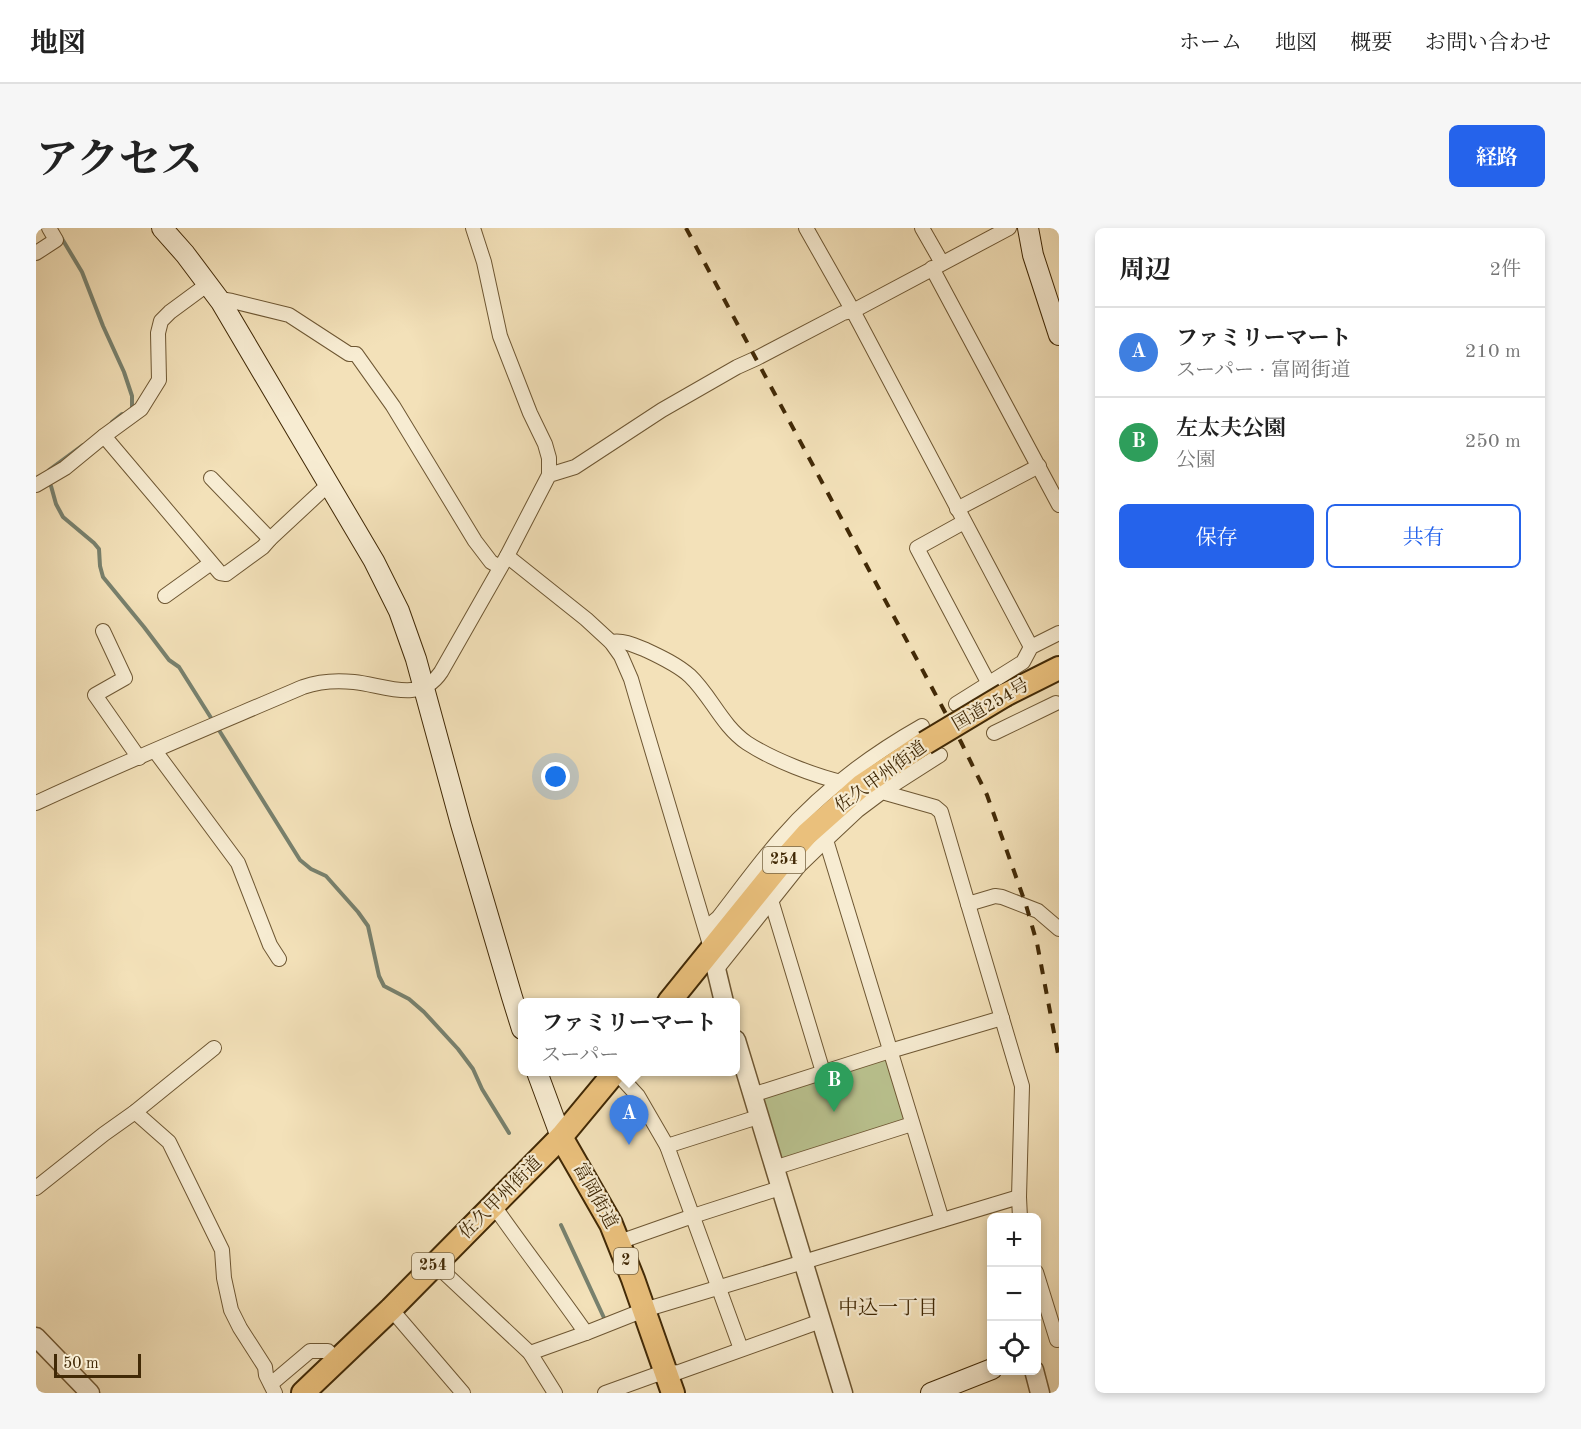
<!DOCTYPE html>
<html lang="ja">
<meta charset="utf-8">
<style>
:root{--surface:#fff;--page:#f6f6f6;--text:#222;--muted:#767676;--line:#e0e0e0;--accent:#2563eb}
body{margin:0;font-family:"Old Standard TT","Noto Serif JP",serif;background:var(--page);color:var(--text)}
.controls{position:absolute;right:18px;bottom:18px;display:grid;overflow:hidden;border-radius:9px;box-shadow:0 3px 9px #0003}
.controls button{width:54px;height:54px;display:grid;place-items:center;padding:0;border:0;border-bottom:2px solid var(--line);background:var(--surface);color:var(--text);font:30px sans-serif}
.scale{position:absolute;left:18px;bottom:15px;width:87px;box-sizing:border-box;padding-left:6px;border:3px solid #412906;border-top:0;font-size:16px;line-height:21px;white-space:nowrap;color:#412906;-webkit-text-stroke:4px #f7ecd2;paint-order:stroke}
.you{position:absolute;left:520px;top:549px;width:21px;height:21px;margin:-15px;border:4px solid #fff;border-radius:50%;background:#1a73e8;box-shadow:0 0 0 9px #1a73e833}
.badge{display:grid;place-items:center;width:39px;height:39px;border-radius:50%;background:var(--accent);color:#fff;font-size:20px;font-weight:700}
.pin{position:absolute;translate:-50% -50px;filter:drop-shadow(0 2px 3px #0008)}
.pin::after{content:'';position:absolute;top:32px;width:21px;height:18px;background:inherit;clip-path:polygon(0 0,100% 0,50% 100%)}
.popup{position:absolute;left:482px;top:770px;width:222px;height:78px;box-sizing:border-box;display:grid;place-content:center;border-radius:9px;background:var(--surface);filter:drop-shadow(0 2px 4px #0005);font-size:20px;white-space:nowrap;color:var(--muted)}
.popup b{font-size:22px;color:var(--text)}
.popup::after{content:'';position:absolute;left:50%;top:100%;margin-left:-12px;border:12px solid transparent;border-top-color:var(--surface)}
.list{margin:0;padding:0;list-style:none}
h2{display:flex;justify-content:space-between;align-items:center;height:78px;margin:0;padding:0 24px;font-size:26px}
h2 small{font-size:20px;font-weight:400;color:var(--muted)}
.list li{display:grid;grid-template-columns:39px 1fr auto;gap:18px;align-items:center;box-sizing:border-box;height:90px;padding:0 24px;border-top:2px solid var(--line)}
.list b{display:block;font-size:22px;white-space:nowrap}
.list p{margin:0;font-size:20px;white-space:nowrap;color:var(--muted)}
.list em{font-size:20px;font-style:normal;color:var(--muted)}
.actions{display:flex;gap:12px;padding:18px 24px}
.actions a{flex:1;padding:14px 0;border:2px solid var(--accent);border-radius:9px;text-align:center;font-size:21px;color:var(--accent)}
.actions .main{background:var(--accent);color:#fff}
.icon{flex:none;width:33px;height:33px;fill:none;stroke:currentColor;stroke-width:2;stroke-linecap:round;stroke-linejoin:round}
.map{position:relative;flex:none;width:1023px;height:1165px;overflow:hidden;border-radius:9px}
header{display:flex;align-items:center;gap:36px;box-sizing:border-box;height:84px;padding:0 30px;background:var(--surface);border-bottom:2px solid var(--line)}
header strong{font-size:28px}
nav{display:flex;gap:33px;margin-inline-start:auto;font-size:21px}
.intro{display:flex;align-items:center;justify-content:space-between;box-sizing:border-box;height:144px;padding:0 36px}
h1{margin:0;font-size:42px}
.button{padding:15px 27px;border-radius:9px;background:var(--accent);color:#fff;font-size:21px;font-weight:700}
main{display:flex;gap:36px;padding:0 36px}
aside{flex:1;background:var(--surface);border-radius:9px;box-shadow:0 3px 9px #0003}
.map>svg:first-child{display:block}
.green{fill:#bac390;stroke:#7e764b;stroke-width:1.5}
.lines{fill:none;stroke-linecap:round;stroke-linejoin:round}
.stream{stroke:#78816e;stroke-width:4}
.minor-casing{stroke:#6e5733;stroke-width:16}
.tertiary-casing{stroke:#6e5733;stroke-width:21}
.secondary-casing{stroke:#412906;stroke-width:22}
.primary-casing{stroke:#412906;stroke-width:26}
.trunk-casing{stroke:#412906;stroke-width:26}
.minor{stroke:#f7ecd2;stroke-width:14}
.tertiary{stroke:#f7ecd2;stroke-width:18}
.secondary{stroke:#f7ecd2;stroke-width:20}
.primary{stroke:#eac07c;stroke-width:22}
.trunk{stroke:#eac07c;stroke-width:22}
.rail{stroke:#412906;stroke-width:4;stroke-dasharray:10 10;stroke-linecap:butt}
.trunk-bridge-casing{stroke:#412906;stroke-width:26;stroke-linecap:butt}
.trunk-bridge{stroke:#eac07c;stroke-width:22}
.labels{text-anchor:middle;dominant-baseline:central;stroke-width:4.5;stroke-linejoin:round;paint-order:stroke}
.shield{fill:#f7ecd2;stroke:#786443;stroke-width:1.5}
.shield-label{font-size:16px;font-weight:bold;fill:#412906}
.street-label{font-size:18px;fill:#412906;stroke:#f7ecd2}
.neighbourhood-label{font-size:20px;fill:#412906;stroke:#f7ecd2}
</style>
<header>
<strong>地図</strong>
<nav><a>ホーム</a><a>地図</a><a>概要</a><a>お問い合わせ</a></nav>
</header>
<div class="intro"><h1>アクセス</h1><a class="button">経路</a></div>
<main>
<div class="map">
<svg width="1023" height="1165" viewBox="0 0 1023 1165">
<rect width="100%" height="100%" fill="#f3e1b9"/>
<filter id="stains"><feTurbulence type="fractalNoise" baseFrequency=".00333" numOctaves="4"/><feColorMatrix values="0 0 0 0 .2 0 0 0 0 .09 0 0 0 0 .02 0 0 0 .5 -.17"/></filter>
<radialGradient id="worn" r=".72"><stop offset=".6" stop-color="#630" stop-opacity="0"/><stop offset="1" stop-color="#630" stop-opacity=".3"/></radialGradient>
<path class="green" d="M846,831l7,3 18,57 -122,41 -6,-2 -18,-53 2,-8z"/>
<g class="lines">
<g class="stream">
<path d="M25,9l21,35 21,54 21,46 8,24v11"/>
<path d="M76,194l10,-8"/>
<path d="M13,242l34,-25"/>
<path d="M15,258l5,18 7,13 31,26 5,6 1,17 3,11 41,50 25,33 10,7 34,54"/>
<path d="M181,499l83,133 11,9 15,7 32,36 10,14 11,50 5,10 25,13 15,13 34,37 15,20 9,20 27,44"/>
<path d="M525,997l44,95"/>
</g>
<g class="minor-casing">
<g id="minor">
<path d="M437,0l11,34 16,74 30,77 15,31 4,14v17"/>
<path d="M770,0l47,83 178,336"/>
<path d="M886,0l20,35"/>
<path d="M0,25l20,-13 -7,-12"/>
<path d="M896,40l127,237"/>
<path d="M185,74l5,-2 6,1 57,14 60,39h7l37,52 82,135 16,21 9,5"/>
<path d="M68,208l116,137 6,1 37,-27 7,-8 59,-55"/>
<path d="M175,250l59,61"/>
<path d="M0,257l29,-17 39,-32 37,-27 18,-29 -1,-47 3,-12 9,-9 38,-28"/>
<path d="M921,281l82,-43"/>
<path d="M928,294l-47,26 72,136"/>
<path d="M471,328l79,63 25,23 10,14 10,23 7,24 73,245"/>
<path d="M129,368l46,-33"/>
<path d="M67,403l22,47 -30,17 44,63"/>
<path d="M575,414c13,-2 23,3 35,8 15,7 32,15 44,26 21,20 32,50 57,67 26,17 68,33 98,40"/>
<path d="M920,476l67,-42 8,-15 28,-14"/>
<path d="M958,505l62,-30"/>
<path d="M119,523l83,112 32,82 9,14"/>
<path d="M842,563l4,1 58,-37"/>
<path d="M0,575c88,-41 178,-78 267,-116 17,-6 33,-7 51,-5 30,3 66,22 87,-10l66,-116 42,-81 26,-8 87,-57 75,-43 20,-9 86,-45 10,-2 156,-83"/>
<path d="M735,672l52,172"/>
<path d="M932,676l54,182 -3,111"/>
<path d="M670,700l12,-10c21,-27 41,-55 63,-80 40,-46 88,-82 141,-112"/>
<path d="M680,742l83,-104 27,-26"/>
<path d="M580,844l22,24 29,50 74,203"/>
<path d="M716,867l138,-44 112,-33"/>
<path d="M99,884l34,30 53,108 2,28 7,32 9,18 25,39 1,8 9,18"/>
<path d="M631,918l91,-29"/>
<path d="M738,940l138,-44"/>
<path d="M0,960l68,-54 31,-22 79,-64"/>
<path d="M458,978c30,43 62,84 92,127"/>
<path d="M906,992l-116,-380 32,-30 24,-18 53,15 6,5 27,92 27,-8 7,1 36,14 21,18"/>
<path d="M583,1014l74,-26 87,-28"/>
<path d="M399,1036l95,89 25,40"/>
<path d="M1000,1044l21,68"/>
<path d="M355,1081l72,84"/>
<path d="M494,1125l56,-20 58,-23 375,-113 1,21"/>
<path d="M235,1156l39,-33h18l8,10"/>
<path d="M569,1165l50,-18 24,-3 142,-51"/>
</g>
</g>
<g class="tertiary-casing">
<g id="tertiary">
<path d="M675,720l13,54"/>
<path d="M700,812l107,353"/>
<path d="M0,1109l54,56"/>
<path d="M998,1142l6,23"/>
</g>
</g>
<g class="secondary-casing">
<g id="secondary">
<path d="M126,0l23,26 36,48 153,259 25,50 17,48 45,165 51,173 10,32"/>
<path d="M992,0l5,27 26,80"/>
<path d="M501,844l24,65"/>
<path d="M895,1165l61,-24"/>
</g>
</g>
<g class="primary-casing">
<path id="primary" d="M525,909l50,87 22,55 40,114"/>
</g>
<g class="trunk-casing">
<g id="trunk">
<path d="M969,467l54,-27"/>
<path d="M633,774l114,-141 24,-27 54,-48 64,-43"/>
<path d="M267,1165l88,-84 170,-172 54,-65"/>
</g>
</g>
<use href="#minor" class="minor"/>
<use href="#tertiary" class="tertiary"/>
<use href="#secondary" class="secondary"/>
<use href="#primary" class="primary"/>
<use href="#trunk" class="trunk"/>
<path class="rail" d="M650,0l275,514 26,53 39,110 11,38 22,116"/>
<g class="trunk-bridge-casing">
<path id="trunk-bridge" d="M889,515l80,-48"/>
</g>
<use href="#trunk-bridge" class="trunk-bridge"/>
</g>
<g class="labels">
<g class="shield">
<rect x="727" y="619" width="42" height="26" rx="4.5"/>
<rect x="578" y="1020" width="24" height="26" rx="4.5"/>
<rect x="376" y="1025" width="42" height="26" rx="4.5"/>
</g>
<g class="shield-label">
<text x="748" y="632">254</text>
<text x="590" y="1033">2</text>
<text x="397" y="1038">254</text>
</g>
<g class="street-label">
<text transform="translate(955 477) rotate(-30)">国道254号</text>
<text transform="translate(845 549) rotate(-36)">佐久甲州街道</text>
<text transform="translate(559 968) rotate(61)">富岡街道</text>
<text transform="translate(465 970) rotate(-45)">佐久甲州街道</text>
</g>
<g class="neighbourhood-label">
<text x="852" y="1081">中込一丁目</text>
</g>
</g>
<rect width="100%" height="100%" filter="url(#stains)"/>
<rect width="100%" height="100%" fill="url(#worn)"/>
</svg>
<div class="controls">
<button>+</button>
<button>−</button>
<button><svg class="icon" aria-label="locate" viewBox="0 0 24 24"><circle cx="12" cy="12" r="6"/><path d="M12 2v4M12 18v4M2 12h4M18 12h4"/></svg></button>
</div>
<div class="scale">50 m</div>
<div class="you"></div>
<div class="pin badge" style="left:593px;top:917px;background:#3f7fe0">A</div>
<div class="popup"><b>ファミリーマート</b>スーパー</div>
<div class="pin badge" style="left:798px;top:884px;background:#2e9e5b">B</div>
</div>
<aside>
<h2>周辺<small>2件</small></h2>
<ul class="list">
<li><span class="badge" style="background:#3f7fe0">A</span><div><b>ファミリーマート</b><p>スーパー · 富岡街道</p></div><em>210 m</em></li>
<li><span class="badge" style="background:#2e9e5b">B</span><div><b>左太夫公園</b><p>公園</p></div><em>250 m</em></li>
</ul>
<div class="actions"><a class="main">保存</a><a>共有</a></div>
</aside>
</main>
